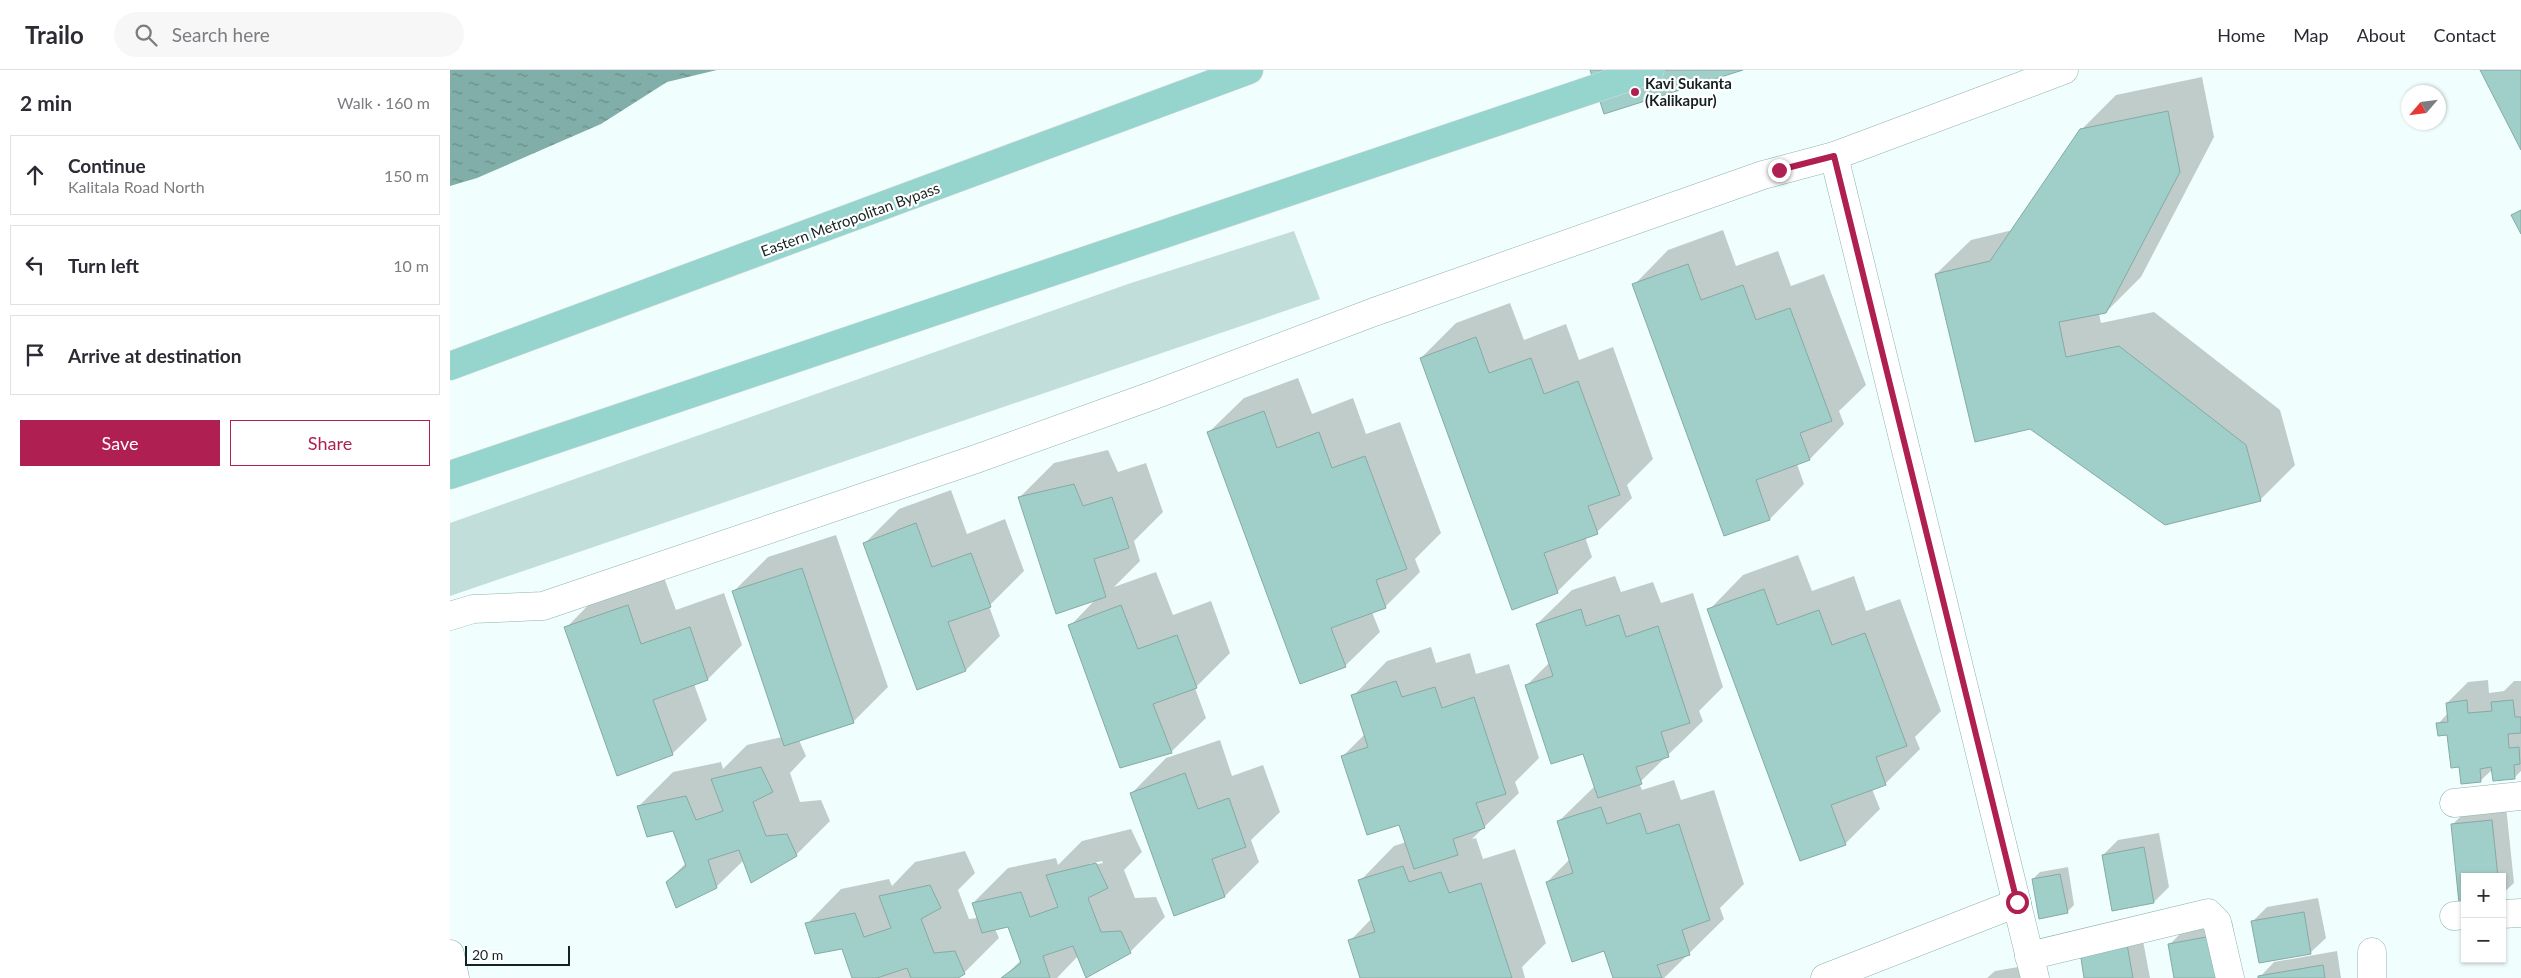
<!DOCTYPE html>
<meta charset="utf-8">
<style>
:root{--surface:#fff;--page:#f7f7f7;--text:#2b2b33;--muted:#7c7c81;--line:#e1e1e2;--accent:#af1f51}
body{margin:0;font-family:Lato,sans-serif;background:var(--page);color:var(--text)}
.controls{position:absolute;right:15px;bottom:15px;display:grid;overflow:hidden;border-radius:0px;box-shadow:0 1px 4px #0004}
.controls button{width:45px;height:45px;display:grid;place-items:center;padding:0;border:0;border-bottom:1px solid var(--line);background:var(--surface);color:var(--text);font:25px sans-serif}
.compass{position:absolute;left:1951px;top:15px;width:45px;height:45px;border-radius:50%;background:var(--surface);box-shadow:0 1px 4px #0004;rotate:242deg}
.scale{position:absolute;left:15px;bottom:12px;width:105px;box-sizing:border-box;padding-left:5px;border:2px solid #142221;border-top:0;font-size:14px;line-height:18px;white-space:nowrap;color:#142221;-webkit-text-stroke:4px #fff;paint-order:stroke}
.stop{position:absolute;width:15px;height:15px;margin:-11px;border:4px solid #af1f51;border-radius:50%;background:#fff}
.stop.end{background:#af1f51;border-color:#fff;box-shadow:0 1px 5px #0008}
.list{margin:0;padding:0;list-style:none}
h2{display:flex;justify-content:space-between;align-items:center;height:65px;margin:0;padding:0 20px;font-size:21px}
h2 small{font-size:16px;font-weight:400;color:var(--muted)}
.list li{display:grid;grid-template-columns:32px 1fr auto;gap:15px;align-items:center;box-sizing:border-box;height:80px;margin:0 10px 10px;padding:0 10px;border:1px solid var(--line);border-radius:0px}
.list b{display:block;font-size:19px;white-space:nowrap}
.list p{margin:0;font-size:16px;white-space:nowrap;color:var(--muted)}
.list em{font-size:16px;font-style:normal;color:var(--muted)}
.actions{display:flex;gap:10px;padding:15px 20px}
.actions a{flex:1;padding:11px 0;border:1px solid var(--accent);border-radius:0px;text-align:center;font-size:18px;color:var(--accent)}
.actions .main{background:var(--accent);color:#fff}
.icon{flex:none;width:28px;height:28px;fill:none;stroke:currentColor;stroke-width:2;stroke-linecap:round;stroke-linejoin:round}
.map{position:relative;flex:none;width:2071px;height:908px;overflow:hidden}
header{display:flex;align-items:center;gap:30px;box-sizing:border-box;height:70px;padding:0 25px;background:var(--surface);border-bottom:1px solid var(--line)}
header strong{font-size:24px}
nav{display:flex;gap:28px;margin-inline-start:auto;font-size:18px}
.search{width:350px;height:45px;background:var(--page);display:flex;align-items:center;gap:12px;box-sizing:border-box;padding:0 18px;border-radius:28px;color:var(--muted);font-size:19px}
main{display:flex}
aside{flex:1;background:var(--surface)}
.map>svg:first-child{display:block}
.garden{fill:#c1deda}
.water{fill:url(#water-ripples)}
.shadow{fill:#0003;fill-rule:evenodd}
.building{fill:#a0cec8;stroke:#86aaa6}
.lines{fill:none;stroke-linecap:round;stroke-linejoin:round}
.minor-casing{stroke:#8eb2ae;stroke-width:29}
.major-casing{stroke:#d9dcdb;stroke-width:29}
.minor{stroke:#fff;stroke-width:28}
.major{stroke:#96d4ce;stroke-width:28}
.route{stroke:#af1f51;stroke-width:6}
.poi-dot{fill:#af1f51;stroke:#fff;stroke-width:2}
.labels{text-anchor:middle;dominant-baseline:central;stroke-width:4.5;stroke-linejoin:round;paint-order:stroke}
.poi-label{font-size:15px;font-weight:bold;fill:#142221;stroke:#fff;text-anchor:start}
.street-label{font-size:15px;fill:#142221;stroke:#fff}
</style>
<header>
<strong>Trailo</strong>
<div class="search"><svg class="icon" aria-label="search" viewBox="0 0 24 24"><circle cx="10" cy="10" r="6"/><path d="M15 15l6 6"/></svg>Search here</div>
<nav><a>Home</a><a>Map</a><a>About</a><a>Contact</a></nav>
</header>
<main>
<aside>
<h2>2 min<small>Walk · 160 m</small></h2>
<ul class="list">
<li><svg class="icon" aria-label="ahead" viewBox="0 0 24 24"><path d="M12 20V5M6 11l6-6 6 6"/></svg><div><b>Continue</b><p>Kalitala Road North</p></div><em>150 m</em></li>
<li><svg class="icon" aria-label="left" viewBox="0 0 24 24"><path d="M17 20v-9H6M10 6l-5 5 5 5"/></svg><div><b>Turn left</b></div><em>10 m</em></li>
<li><svg class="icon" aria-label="arrive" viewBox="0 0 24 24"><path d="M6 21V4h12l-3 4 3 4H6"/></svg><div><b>Arrive at destination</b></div></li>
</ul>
<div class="actions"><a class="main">Save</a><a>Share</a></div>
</aside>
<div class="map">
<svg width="2071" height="908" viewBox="0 0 2071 908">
<defs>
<pattern id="water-ripples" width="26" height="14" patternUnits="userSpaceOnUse" patternTransform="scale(1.25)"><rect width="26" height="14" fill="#81aea8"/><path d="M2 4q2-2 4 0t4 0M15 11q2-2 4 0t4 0" fill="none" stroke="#688d88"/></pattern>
</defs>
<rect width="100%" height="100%" fill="#f0fffd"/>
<path class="garden" d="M844,161l26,68 -870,297v-73l678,-239z"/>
<path class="water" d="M0,0h267l-50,12 -66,42 -124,54 -27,8z"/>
<g class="shadow">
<path d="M1752,7l12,60 -73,140 -35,35 -7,2 2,9 53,-11 126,98 15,55 -35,35 -324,-226 35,-34 42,-10 68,-100 35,-35z"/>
<path d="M1273,160l13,36 42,-15 13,35 33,-12 42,111 -27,26 5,13 -34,35 -13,5 7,20 -34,35 -45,15 -91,-249 34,-35z"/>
<path d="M1060,233l14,37 42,-16 13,36 34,-13 40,112 -26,26 5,13 -35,34 -12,5 7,20 -34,34 -45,17 -92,-250 35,-35z"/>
<path d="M848,308l14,36 41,-16 13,36 34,-12 41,111 -26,26 5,13 -35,35 -13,5 8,20 -35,34 -136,-234 35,-34z"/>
<path d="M658,380l10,22 28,-9 17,49 -29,29 6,20 -26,26 42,-15 17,43 38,-14 19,52 -35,35 11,30 -35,34 -101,-126 26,-27 -77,-101 35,-35z"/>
<path d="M501,420l16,44 38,-15 19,52 -35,35 11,30 -34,34 -48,18 -54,-144 35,-35z"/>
<path d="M386,465l52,152 -35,35 -54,18 7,16 -16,17 10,29 21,-2 9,21 -34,34 -52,5 -28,27 -49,-5 19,-19 -13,-33 -35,-23 35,-35 48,-10 2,7 24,-24 35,-8 -48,-146 34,-34z"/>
<path d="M1348,485l14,36 42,-15 12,35 34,-12 41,112 -26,26 5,12 -35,35 -13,5 8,20 -35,35 -136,-234 34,-35z"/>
<path d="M212,502l14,38 48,-17 18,52 -34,34 -14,5 13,36 -35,34 -106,-126 34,-35z"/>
<path d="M1165,506l6,16 32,-10 8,21 32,-10 30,94 -24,24 4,10 -64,62 3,7 32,-10 7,20 33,-10 30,94 -24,24 4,11 -60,59h-50l-9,-28 -58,-68 23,-23 -12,-37 37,-36 -11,-34 -57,-67 23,-23 -13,-38 35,-34z"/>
<path d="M981,577l5,16 34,-10 6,21 33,-10 30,94 -24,24 4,11 -47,46 4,-1 7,21 32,-10 31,94 -24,24 3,11h-163l-12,-37 22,-23 -12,-37 34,-35 12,-4 -6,-19 -57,-67 22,-22 -12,-38 34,-35z"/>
<path d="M2038,610l1,13 15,-2 10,-10h7v90l-7,7 -21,-9 -13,12 -20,-15 -12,-32 -10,-10 10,-11 -1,-10 21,-21z"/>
<path d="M770,670l12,36 31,-11 17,47 -29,28 8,22 -34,34 -93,-103 34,-35z"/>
<path d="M2056,736l8,77 -12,11v-17h-37l-13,-52 15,-15z"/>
<path d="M681,759l11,23 -18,18 11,28 21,-1 9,20 -35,35 -43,25 -9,-21 -21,22h-54l18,-18 -12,-34 -14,3 4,9 -35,35 -9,5h-101l-12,-31 -35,-23 34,-35 48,-10 3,7 23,-24 50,-11 10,22 -17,17 11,29 9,-1 -5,-15 35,-35 48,-10 2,7 24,-24zM652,791l1,2 -14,3v-2z"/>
<path d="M1709,763l10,54 -15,15 -41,7 -10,-54 15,-15z"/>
<path d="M1618,797l6,38 -7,7 -34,-33 7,-7z"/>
<path d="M1868,828l8,40 -15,14 -51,10 -8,-40 15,-15z"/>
<path d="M1782,851l10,57h-67l-5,-34 14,-14z"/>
<path d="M1691,860l9,48h-64z"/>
<path d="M1887,881l4,27h-82l15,-16z"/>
<path d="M1586,894l2,14h-51l8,-7z"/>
</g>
<g class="building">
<path d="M1140,0h153l-139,44z"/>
<path d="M2030,0h41v80z"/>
<path d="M1718,41l12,61 -74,141 -47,9 7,35 53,-11 127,99 15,56 -96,24 -135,-96 -55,13 -40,-168 55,-13 90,-132z"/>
<path d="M2071,140v24l-10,-19z"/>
<path d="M1238,194l13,36 42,-15 13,35 34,-12 42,113 -32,12 10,27 -54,20 14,40 -46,16 -92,-252z"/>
<path d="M1026,267l13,36 42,-15 13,36 34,-13 42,114 -32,11 10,28 -54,19 14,40 -46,17 -92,-252z"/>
<path d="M814,341l13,37 42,-16 13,36 33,-12 42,113 -31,11 10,28 -55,20 15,39 -46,17 -93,-252z"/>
<path d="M624,414l9,22 29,-9 17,51 -35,11 12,38 -50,17 -38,-117z"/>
<path d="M466,453l16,44 39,-14 20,54 -43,15 18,49 -49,19 -54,-147z"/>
<path d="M352,498l52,155 -70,23 -52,-155z"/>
<path d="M1314,519l13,36 42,-15 13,35 33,-12 42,113 -31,11 10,28 -55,20 15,40 -46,16 -93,-252z"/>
<path d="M178,535l13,39 49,-17 18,53 -55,20 20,55 -56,21 -53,-149z"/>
<path d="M671,535l17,44 39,-14 20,53 -44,16 19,49 -52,15 -52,-143z"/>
<path d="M1131,539l5,17 33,-11 7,22 32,-11 32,97 -29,9 8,25 -33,10 6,17 -44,14 -15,-44 -32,10 -26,-79 28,-9 -17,-52z"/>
<path d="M946,611l6,16 33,-10 7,21 32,-11 32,97 -30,9 9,25 -32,11 5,16 -44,14 -15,-44 -32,10 -26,-79 27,-9 -17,-52z"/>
<path d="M2017,630l1,13 24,-2 -1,-9 22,-2 2,17h6v16l-13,1 1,14 10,-1 1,17 -6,1 1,14 -22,2 -2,-14 -11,2 1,13 -20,2 -2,-17 -8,1 -4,-33 -9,1 -2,-13 12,-1 -2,-19z"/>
<path d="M311,697l12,25 -20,10 13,34 21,-2 10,22 -46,27 -12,-33 -31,10 9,28 -41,20 -10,-26 20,-16 -13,-35 -26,6 -10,-31 49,-10 10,24 27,-9 -12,-32z"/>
<path d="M735,703l13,36 31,-11 17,49 -34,12 13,38 -51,19 -44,-123z"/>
<path d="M1151,737l6,17 33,-11 7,21 32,-10 31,96 -28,10 8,25 -33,10 5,13h-49l-9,-27 -32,11 -26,-80 27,-9 -16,-52z"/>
<path d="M2042,750l6,57h-33v25l-6,1 -8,-79z"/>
<path d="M1694,777l10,56 -42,8 -10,-56z"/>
<path d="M646,793l12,25 -20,10 13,34 20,-1 10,22 -45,25 -13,-32 -30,10 7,22h-49l20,-15 -13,-36 -26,6 -10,-30 49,-11 9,25 28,-10 -12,-32z"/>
<path d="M953,796l6,16 32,-10 8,21 32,-10 31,95h-152l-12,-38 27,-8 -17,-52z"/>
<path d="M1610,804l8,39 -29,6 -7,-40z"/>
<path d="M480,815l11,23 -20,11 13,34 21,-2 10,23 -7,4h-47l-4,-10 -30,10h-25l-10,-29 -27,5 -10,-31 50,-10 9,24 27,-9 -12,-32z"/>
<path d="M1854,842l7,42 -52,9 -8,-42z"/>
<path d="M1767,865l8,43h-51l-6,-34z"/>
<path d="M1677,874l6,34h-49l-4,-26z"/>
<path d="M1873,895l2,13h-67v-2z"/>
</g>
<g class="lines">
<g class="minor-casing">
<g id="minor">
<path d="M1384,86l201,822"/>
<path d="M0,546l23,-7 70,-3 433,-147 178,-64 220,-83 389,-137 71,-19 230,-86"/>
<path d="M2004,733l67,-7"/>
<path d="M2052,844l19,-1"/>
<path d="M2004,846l11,-1"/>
<path d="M0,884l5,24"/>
<path d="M1579,886l179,-43 9,9 13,56"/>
<path d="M1375,908l192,-75"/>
<path d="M1922,908v-26"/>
</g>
</g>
<g class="major-casing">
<g id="major">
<path d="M0,296l799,-296"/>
<path d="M0,405l1200,-405"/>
</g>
</g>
<use href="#minor" class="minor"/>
<use href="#major" class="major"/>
</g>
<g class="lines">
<path class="route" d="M1329,100l55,-14 183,746"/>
</g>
<circle class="poi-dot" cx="1185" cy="22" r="5"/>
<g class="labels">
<g class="poi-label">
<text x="1195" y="13">Kavi Sukanta<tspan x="1195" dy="17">(Kalikapur)</tspan></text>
</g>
<g class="street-label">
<text transform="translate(400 149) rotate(-20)">Eastern Metropolitan Bypass</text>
</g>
</g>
</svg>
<div class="controls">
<button>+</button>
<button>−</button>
</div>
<svg class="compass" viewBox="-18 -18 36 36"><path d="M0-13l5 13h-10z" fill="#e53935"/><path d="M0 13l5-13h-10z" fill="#7c7c81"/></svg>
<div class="scale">20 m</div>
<div class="stop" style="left:1567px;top:832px"></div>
<div class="stop end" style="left:1329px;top:100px"></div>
</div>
</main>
